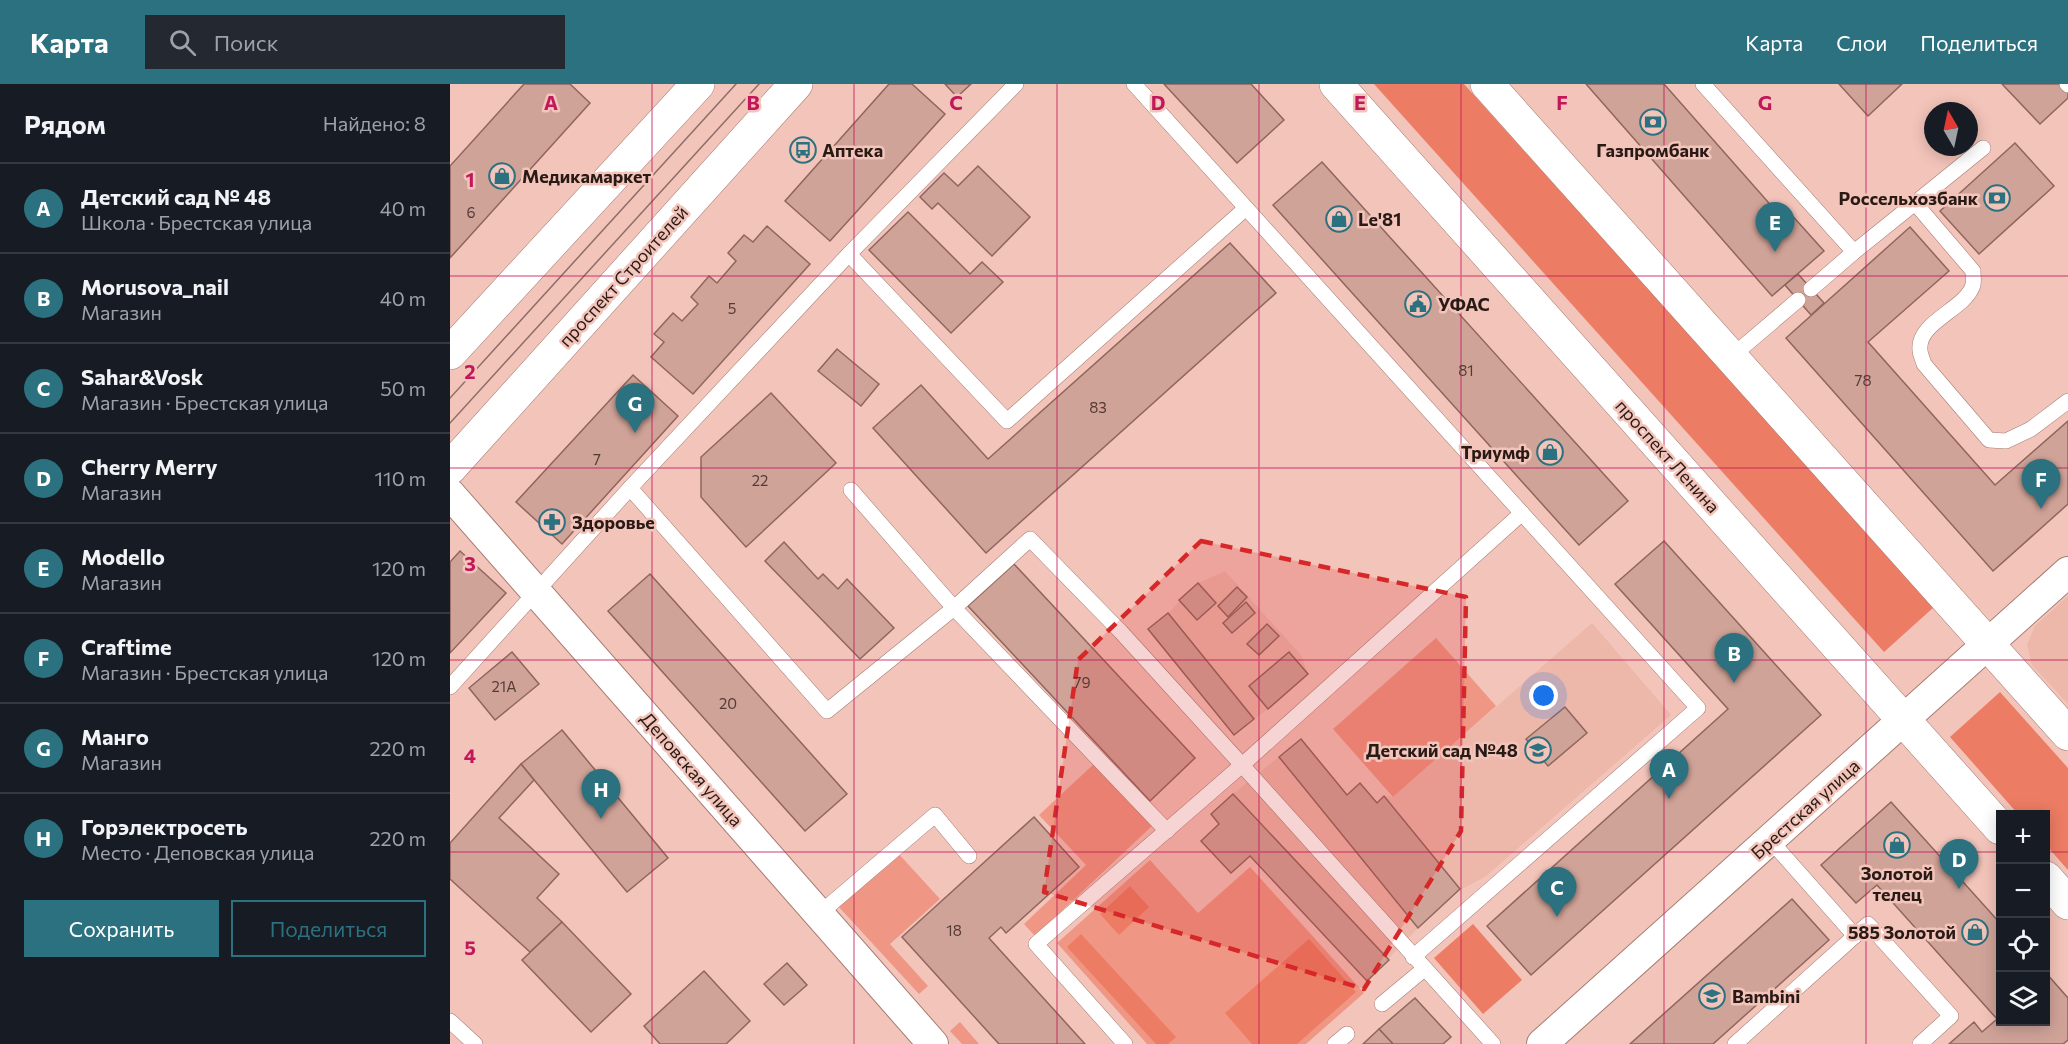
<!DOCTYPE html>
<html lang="ru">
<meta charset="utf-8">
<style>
:root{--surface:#171b24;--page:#242831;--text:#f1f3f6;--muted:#9ea1a6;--line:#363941;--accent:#2b717f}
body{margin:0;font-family:Commissioner,sans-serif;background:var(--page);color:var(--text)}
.controls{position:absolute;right:18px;bottom:18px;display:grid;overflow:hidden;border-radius:0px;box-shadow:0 3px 15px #0003}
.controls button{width:54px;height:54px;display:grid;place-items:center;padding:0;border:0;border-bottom:2px solid var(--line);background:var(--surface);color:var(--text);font:30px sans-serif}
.compass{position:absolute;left:1474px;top:18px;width:54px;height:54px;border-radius:50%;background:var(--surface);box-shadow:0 3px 15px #0003;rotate:351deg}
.you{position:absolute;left:1094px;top:612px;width:21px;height:21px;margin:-15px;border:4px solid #fff;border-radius:50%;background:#1a73e8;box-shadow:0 0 0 9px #1a73e833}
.badge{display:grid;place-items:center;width:39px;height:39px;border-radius:50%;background:var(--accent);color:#fff;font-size:20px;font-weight:700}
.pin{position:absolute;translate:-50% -50px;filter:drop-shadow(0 2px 3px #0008)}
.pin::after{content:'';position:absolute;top:32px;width:21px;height:18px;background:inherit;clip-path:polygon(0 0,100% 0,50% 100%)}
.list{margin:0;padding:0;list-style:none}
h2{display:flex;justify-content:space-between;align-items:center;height:78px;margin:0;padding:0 24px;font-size:26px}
h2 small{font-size:20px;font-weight:400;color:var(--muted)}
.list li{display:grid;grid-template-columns:39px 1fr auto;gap:18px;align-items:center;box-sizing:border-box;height:90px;padding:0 24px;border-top:2px solid var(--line)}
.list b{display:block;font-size:22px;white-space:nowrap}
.list p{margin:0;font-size:20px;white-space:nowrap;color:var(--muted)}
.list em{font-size:20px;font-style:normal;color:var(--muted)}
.actions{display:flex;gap:12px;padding:18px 24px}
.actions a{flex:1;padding:14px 0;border:2px solid var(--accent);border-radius:0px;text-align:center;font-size:21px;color:var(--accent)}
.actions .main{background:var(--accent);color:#fff}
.icon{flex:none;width:33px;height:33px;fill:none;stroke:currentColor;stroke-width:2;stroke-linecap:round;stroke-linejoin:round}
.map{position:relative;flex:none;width:1618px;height:960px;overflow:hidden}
header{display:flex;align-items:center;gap:36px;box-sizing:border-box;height:84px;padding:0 30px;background:var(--accent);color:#fff}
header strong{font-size:28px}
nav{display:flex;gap:33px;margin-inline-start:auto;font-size:21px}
.search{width:420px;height:54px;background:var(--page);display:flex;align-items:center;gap:15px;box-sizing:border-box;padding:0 21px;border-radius:0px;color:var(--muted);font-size:22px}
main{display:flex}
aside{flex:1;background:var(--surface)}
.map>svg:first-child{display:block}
.built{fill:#edb7aa}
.green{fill:#ef9784}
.forest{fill:#ed7c64}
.building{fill:#d0a398;stroke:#8f665d;stroke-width:1.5}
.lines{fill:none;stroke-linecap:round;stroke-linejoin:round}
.lane-casing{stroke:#a67b71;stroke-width:16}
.street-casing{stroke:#a67b71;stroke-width:32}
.primary-casing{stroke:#a67b71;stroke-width:34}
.lane{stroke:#fff;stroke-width:15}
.street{stroke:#fff;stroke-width:30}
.primary{stroke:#fff;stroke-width:33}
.tram{stroke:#8d6e67;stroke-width:1.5}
.marked{fill:#d62828;fill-opacity:0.2;stroke:#d62828;stroke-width:4.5;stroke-dasharray:12 8;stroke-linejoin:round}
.grid{fill:none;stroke:#c2185b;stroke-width:1.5;stroke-opacity:0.55}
.labels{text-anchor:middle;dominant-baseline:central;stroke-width:5;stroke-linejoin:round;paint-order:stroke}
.number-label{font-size:15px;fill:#543c36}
.poi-label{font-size:18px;font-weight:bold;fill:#2a1a16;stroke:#f3c4ba;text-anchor:start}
.street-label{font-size:18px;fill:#2a1a16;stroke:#f3c4ba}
.grid-label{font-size:20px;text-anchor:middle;font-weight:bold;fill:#c2185b;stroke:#f3c4ba;stroke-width:5;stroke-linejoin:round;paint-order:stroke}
</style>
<header>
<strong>Карта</strong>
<div class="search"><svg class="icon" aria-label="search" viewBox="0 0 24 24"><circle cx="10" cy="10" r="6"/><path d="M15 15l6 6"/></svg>Поиск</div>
<nav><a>Карта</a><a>Слои</a><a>Поделиться</a></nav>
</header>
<main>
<aside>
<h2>Рядом<small>Найдено: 8</small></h2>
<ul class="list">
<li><span class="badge">A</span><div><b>Детский сад № 48</b><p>Школа · Брестская улица</p></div><em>40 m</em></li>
<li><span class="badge">B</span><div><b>Morusova_nail</b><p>Магазин</p></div><em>40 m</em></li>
<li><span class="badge">C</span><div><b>Sahar&amp;Vosk</b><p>Магазин · Брестская улица</p></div><em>50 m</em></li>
<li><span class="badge">D</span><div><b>Cherry Merry</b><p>Магазин</p></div><em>110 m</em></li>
<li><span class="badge">E</span><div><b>Modello</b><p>Магазин</p></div><em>120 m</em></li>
<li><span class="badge">F</span><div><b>Craftime</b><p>Магазин · Брестская улица</p></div><em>120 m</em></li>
<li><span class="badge">G</span><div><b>Манго</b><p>Магазин</p></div><em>220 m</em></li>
<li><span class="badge">H</span><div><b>Горэлектросеть</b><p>Место · Деповская улица</p></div><em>220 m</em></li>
</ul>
<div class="actions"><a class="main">Сохранить</a><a>Поделиться</a></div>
</aside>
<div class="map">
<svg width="1618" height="960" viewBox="0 0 1618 960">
<rect width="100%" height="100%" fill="#f3c4ba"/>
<g class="built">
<path d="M775,487l76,84 7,19 -40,35 -34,26 -86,-106 20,-16 30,-30z"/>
<path d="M1618,512v108l-36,-39 -5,-20 8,-19z"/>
<path d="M1142,539l79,92 -186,162 -25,13 -42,38 -51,53 -117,-125 -19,17 -30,-32 18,-17 -8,-10 22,-20 68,-55 46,55 13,-11 17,19 7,-6 9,1z"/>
</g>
<g class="green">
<path d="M986,554l60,68 -103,91 -60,-68z"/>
<path d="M645,679l58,62 -118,111 -11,-12 62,-59 -47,-50z"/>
<path d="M447,768l43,47 -50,45 38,42 -9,8 -81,-88z"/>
<path d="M700,776l48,53 52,-46 114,126 -58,51h-159l-90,-101z"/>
<path d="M510,938l19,22h-17l-12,-13z"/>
</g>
<g class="forest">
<path d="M924,0h90l470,523 -50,45z"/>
<path d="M1550,608l68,76v102l-22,-25v-31h-28l-68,-77z"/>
<path d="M680,802l19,21 -30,28 -19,-21z"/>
<path d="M1023,840l49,56 -39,34 -49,-56z"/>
<path d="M631,850l95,103 -8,7h-12l-89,-97z"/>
<path d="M859,855l47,53 -59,52h-45l-27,-31z"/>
</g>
<g class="building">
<path d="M74,0h46l20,19 -140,155v-92z"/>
<path d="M439,0h23l33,30 -115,127 -45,-40z"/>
<path d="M495,0h26l-14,13z"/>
<path d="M714,0h87l33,36 -47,43z"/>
<path d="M1136,0h78l118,134 7,-6 35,39 -52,45z"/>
<path d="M1389,0h63l-34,32z"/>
<path d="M1552,0h58l8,9v5l-28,26z"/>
<path d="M1565,59l39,43 -75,68 -39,-43z"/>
<path d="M872,78l306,339 -49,44 -306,-340z"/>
<path d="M528,82l52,51 -38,39 -54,-53 -6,6 -12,-12 24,-24 14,13z"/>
<path d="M458,128l62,62 12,-12 21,20 -52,51 -82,-83z"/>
<path d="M317,142l43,38 -117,130 -42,-37 13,-15 -10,-8 19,-21 9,8 16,-17 -7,-7 18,-21 8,7 19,-22 -8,-8 16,-18 9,7z"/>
<path d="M1460,143l39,44 -81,71 127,143 73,-64v83l-75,67 -207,-233z"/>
<path d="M780,159l46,50 -290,260 -113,-125 48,-43 67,74z"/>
<path d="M1348,190l26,29 -13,12 -26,-30z"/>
<path d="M387,265l42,35 -18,22 -43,-35z"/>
<path d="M183,291l45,41 -116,128 -46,-42z"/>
<path d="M321,309l65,70 -90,84 -45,-50v-40z"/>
<path d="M1214,457l157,174 -290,260 -44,-49 241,-217 -113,-125z"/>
<path d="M334,458l34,37 5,-5 15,15 9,-10 47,49 -34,31 -95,-98z"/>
<path d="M10,467l46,42 -56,60v-91z"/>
<path d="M564,480l181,194 -45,43 -182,-195z"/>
<path d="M200,490l197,220 -42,37 -197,-220z"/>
<path d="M748,499l18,20 -19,17 -18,-20z"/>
<path d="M787,503l10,10 -19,20 -10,-11z"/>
<path d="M796,518l9,11 -23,20 -9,-10z"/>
<path d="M718,529l86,106 -20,16 -86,-106z"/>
<path d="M817,540l12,12 -20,19 -12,-11z"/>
<path d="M62,568l27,32 -44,36 -26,-32z"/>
<path d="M839,568l19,22 -40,35 -19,-23z"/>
<path d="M1115,623l22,26 -39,33 -22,-27z"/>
<path d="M112,646l106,128 -41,34 -106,-128z"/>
<path d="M851,655l46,56 13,-12 17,20 7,-7 76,93 -42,39 -139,-171z"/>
<path d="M71,680l13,16 -35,38 60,56 -22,24 25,24 -32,30 -80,-73v-36z"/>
<path d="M783,710l156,166 -22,21 -117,-125 -19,17 -30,-32 18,-17 -8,-10z"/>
<path d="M1441,718l109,121v99h46v-49l22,25v42l-5,4h-114l25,-22 8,10 15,-13 -120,-134 -21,18 -35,-38z"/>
<path d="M584,733l45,50 -73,66 -5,-6 -12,11 96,106h-86l-97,-107z"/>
<path d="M1342,815l37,41 -116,104h-83z"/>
<path d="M112,838l69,72 -40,38 -69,-72z"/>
<path d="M337,879l20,22 -23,20 -20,-21z"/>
<path d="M254,887l46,50 -24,23h-66l-16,-18z"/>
<path d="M965,914l36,39 -8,7h-50l-14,-15z"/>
<path d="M929,945l14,15h-30z"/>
</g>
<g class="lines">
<g class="lane-casing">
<g id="lane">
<path d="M684,0l564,624 -285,249"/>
<path d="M1253,0l151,168 61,-49 58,68c0,5 1,10 0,14 -7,24 -56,37 -53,65 0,4 3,10 4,14l65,76 17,1 25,-12 37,-28"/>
<path d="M1617,0l1,1"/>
<path d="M1465,119l68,-55"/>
<path d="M399,170l158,167 239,-213"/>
<path d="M1361,205l43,-37"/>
<path d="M1281,273l67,-57"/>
<path d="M180,404l197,223 127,-103 213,223"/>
<path d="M401,406l103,118 76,-69 91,93 121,133 280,-252"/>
<path d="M0,603l180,-199 219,-234 167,-170"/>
<path d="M1320,756l85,96"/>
<path d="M369,830l116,-99 34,41"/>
<path d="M932,920l42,-35"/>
<path d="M0,937l25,23"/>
<path d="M675,960l-89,-100 206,-179 251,279"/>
<path d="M885,960l12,-10"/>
<path d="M1285,960l133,-120 83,92 -31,28"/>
</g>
</g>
<g class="street-casing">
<g id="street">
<path d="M0,410l483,550"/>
<path d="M1092,960l526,-472"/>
</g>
</g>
<g class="primary-casing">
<g id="primary">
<path d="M886,0l664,744"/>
<path d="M1037,0l581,650"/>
<path d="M0,269l248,-269"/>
<path d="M0,384l346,-384"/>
<path d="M1596,794l22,25"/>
</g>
</g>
<use href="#lane" class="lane"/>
<use href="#street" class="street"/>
<use href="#primary" class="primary"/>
<g class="tram">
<path d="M0,314l286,-314"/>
<path d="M0,339l309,-339"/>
</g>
</g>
<path class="marked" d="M751,457l265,56 -5,234 -97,158 -320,-97 34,-232z"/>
<path class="grid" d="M202,0v960M404,0v960M607,0v960M809,0v960M1011,0v960M1214,0v960M1416,0v960M0,192h1618M0,384h1618M0,576h1618M0,768h1550M1596,768h22"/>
<defs>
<g id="bank-ring" transform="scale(1.35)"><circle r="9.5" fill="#f3c4ba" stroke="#2b717f" stroke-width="1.5"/><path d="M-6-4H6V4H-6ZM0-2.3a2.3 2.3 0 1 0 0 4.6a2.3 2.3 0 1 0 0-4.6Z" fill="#2b717f"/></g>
<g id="bus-ring" transform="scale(1.35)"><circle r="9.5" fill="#f3c4ba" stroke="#2b717f" stroke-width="1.5"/><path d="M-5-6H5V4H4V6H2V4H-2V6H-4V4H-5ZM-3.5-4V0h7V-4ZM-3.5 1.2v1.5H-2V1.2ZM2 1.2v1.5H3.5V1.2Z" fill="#2b717f"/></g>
<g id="shop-ring" transform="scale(1.35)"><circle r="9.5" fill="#f3c4ba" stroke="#2b717f" stroke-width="1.5"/><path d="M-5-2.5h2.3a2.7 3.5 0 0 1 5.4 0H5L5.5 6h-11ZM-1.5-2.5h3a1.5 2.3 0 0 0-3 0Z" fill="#2b717f"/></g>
<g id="civic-ring" transform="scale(1.35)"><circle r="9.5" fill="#f3c4ba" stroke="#2b717f" stroke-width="1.5"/><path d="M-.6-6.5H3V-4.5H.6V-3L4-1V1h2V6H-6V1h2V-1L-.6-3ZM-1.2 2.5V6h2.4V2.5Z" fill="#2b717f"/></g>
<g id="pharmacy-ring" transform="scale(1.35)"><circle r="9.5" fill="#f3c4ba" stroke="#2b717f" stroke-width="1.5"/><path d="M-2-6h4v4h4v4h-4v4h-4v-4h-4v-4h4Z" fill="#2b717f"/></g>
<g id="school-ring" transform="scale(1.35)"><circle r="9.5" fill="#f3c4ba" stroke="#2b717f" stroke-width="1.5"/><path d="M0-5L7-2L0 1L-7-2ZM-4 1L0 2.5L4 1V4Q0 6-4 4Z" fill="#2b717f"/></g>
</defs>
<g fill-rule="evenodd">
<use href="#bank-ring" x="1203" y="38"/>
<use href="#bus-ring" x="353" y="66"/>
<use href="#shop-ring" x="52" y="92"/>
<use href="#bank-ring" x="1547" y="114"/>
<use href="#shop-ring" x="889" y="135"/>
<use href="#civic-ring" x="968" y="220"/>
<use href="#shop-ring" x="1100" y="368"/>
<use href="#pharmacy-ring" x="102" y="438"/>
<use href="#school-ring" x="1088" y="666"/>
<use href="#shop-ring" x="1447" y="761"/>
<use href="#shop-ring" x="1525" y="848"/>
<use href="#school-ring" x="1262" y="912"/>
</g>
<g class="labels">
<g class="number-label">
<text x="21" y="128">6</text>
<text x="282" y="224">5</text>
<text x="1016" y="286">81</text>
<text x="1413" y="296">78</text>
<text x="648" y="323">83</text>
<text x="147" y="375">7</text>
<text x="310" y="396">22</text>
<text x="632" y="598">79</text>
<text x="54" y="602">21А</text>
<text x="278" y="619">20</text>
<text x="504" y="846">18</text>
</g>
<g class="poi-label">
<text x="372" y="66">Аптека</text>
<text x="1203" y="66" text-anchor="middle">Газпромбанк</text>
<text x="72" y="92">Медикамаркет</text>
<text x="1528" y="114" text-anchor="end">Россельхозбанк</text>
<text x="908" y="135">Le'81</text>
<text x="988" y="220">УФАС</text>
<text x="1080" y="368" text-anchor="end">Триумф</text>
<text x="122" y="438">Здоровье</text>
<text x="1068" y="666" text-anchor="end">Детский сад №48</text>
<text x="1447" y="789" text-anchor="middle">Золотой<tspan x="1447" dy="21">телец</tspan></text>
<text x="1506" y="848" text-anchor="end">585 Золотой</text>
<text x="1282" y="912">Bambini</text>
</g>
<g class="street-label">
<text transform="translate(173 192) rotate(-48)">проспект Строителей</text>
<text transform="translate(1218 372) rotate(48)">проспект Ленина</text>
<text transform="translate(242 685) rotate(49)">Деповская улица</text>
<text transform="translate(1355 725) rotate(-42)">Брестская улица</text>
</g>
</g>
<g class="grid-label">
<text x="101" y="26">A</text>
<text x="303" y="26">B</text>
<text x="506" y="26">C</text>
<text x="708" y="26">D</text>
<text x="910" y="26">E</text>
<text x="1112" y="26">F</text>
<text x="1315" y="26">G</text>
<text x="20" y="103">1</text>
<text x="20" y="295">2</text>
<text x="20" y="487">3</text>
<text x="20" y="679">4</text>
<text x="20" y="871">5</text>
</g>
</svg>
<div class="controls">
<button>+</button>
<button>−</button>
<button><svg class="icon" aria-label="locate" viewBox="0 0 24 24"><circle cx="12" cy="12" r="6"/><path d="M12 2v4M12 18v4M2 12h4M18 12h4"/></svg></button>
<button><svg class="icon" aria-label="layers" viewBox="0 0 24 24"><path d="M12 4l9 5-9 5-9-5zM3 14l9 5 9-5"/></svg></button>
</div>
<svg class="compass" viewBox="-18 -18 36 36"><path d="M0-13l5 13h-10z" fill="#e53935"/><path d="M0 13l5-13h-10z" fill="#9ea1a6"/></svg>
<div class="you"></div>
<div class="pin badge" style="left:1219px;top:715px">A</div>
<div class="pin badge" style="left:1284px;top:599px">B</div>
<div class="pin badge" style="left:1107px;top:833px">C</div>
<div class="pin badge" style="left:1509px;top:805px">D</div>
<div class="pin badge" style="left:1325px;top:168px">E</div>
<div class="pin badge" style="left:1591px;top:425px">F</div>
<div class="pin badge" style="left:185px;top:349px">G</div>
<div class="pin badge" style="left:151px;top:735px">H</div>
</div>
</main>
